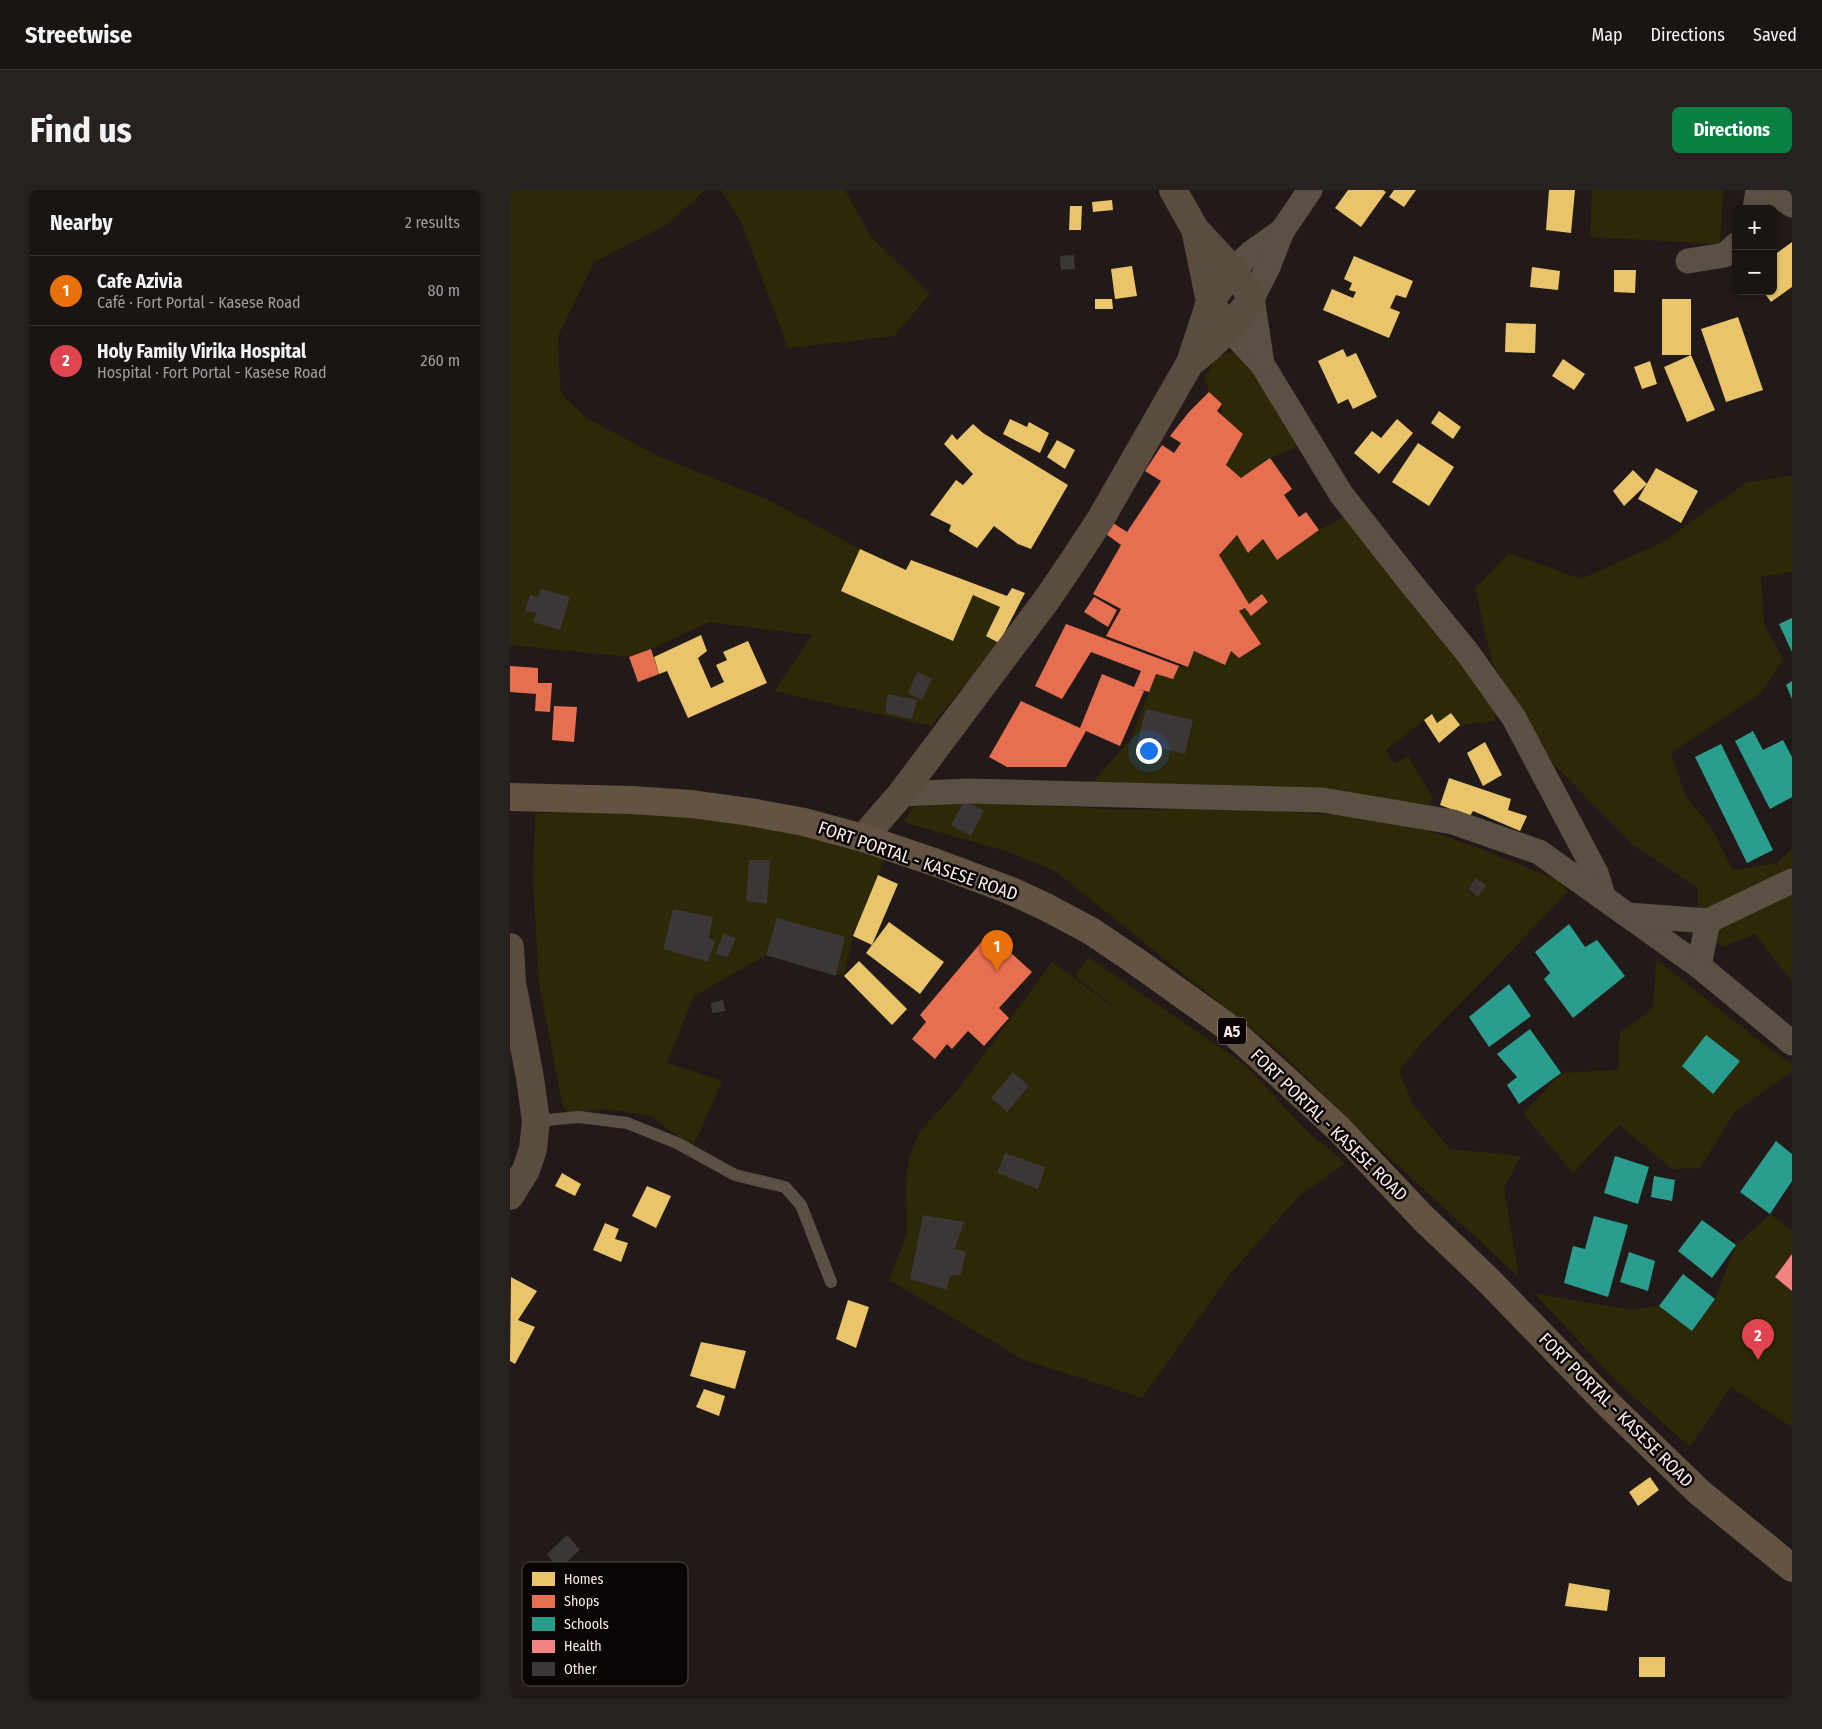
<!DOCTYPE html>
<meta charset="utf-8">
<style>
:root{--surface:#1a1412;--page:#272120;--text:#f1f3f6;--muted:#9f9e9f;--line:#383332;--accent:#0b8043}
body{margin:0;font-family:"Fira Sans Condensed",sans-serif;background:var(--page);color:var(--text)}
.controls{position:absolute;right:15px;top:15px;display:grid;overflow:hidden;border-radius:8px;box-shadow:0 1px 4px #0004}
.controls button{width:45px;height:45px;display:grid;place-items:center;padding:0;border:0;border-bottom:1px solid var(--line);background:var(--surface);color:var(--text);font:25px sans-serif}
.you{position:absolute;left:638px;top:560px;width:18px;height:18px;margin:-12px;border:4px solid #fff;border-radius:50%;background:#1a73e8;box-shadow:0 0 0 8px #1a73e833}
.badge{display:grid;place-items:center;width:32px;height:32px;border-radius:50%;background:var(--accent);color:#fff;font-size:16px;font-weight:700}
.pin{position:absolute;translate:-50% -41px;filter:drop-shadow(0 1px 2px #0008)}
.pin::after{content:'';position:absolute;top:26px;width:18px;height:15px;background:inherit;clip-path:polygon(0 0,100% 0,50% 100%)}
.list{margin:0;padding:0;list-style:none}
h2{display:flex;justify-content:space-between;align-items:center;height:65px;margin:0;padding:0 20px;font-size:21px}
h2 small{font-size:16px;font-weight:400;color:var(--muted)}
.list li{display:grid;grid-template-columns:32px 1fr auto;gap:15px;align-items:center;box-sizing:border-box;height:70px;padding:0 20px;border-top:1px solid var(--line)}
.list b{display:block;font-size:19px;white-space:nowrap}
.list p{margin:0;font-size:16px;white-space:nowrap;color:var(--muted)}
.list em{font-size:16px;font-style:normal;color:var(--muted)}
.map{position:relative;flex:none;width:1282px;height:1509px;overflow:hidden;border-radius:8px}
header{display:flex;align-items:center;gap:30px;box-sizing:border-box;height:70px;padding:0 25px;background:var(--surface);border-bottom:1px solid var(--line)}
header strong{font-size:24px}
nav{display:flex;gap:28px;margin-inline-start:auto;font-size:18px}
.intro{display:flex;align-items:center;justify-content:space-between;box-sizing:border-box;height:120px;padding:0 30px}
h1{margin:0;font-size:35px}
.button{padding:12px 22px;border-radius:8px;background:var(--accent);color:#fff;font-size:18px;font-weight:700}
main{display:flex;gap:30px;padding:0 30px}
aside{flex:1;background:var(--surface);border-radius:8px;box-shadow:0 1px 4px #0004}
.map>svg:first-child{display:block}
.green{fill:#2c2808}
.homes{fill:#e9c46a}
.shops{fill:#e76f51}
.schools{fill:#2a9d8f}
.health{fill:#f28482}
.building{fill:#3c3636}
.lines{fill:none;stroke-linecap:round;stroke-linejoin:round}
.lane{stroke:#5b5044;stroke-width:12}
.street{stroke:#5b5044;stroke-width:25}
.secondary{stroke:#5a4d3f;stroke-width:28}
.highway{stroke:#635342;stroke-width:28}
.labels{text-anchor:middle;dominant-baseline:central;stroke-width:5;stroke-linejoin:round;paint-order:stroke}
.shield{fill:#0a0504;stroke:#aea6a4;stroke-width:1}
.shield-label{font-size:16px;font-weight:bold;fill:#f5ebe9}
.street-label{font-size:18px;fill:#f5ebe9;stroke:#0a0504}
.key{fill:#0a0504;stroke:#504a49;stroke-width:1}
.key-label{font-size:14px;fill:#f5ebe9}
</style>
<header>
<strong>Streetwise</strong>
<nav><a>Map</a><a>Directions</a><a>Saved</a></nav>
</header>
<div class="intro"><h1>Find us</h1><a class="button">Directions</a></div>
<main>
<aside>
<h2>Nearby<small>2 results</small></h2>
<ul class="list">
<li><span class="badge" style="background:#e8710a">1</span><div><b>Cafe Azivia</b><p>Café · Fort Portal - Kasese Road</p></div><em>80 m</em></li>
<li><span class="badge" style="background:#e0444e">2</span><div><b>Holy Family Virika Hospital</b><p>Hospital · Fort Portal - Kasese Road</p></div><em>260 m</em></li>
</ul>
</aside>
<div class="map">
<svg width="1282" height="1509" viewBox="0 0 1282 1509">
<rect width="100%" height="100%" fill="#221a18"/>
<g class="green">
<path d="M0,0h195l-37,34 -74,38 -36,74 2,50 2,9 26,24 72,38 108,43 92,49 -18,41 111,51 20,-46 27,12 -14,29 13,7 -68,83 -157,-35 38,-56 -103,-13 -58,27 -22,8 -118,-12 -1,3z"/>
<path d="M211,0h124l26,47 59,57 -36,42 -106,12 -46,-124z"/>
<path d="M1082,0h131l-3,54 -130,-7z"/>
<path d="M721,162l20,8 51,85 -32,13 -29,20 -15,-13 17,-31 -22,-19 1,-11 -13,-12 -4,-15 12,-21z"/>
<path d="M1282,286v96l-31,5 3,47 19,35 -22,34 -90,60 15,44 25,30 22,43 44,-7 15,-14v133l-37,-48 -33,13 -24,-29v-30l-66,-44 -83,-85 -57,-97 -17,-74 34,-35 72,26 82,-37 84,-60z"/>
<path d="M834,327l119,141 33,54 -1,9 -35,4 -9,-12 -14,10 -5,-9 -46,36 8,14 14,-8 25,42 -4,10 -336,-26 38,-43 25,-65 17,5 6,-13 9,1 6,-16 30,14 7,-14 8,7 22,-14 -22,-33 6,-3 6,7 17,-13 -6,-8 -13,10 -30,-49 18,-20 26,4 14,21 42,-30z"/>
<path d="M437,614h74l103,6 112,-2 156,11 84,28 82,33 10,11 -67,71 -74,75 -28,33 14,35 37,44 71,7 -17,32 15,89 -150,-138 -91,-89 -223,-179 -49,-20 -103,-29 11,-15z"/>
<path d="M143,620l80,6 153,38 -33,82 -9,40 -78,-21 -72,41 -27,67 55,18 -29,66 -43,-31 -45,-7 -36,4 -6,-6 -24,-123 -6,-103 2,-68z"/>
<path d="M578,767l156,107 63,67 38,32 -46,33 -68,77 -89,125 -120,-39 -133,-79 18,-47 -1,-49 3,-26 11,-27 37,-40 95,-129 79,58 -56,-44z"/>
<path d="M1146,769l106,84 30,22v6l-58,42 -34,55 -28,1 -53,-44 -46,48 -50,-59 38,-41 57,-3 2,-38 33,-23z"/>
<path d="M1260,1024l22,16v24l-17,23 17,14v134l-2,1 -59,-39 -41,60 -74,-66 -82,-88 97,17 28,-4 33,25 23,-32 21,-54z"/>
</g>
<g class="homes">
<path d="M838,0h35l3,2 -25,35 -26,-19z"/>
<path d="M884,0h22l-12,17 -15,-10z"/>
<path d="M1039,0h26l-4,43 -25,-3z"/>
<path d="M602,10l1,10 -20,2 -1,-10z"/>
<path d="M560,16h12l-1,24h-12z"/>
<path d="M1282,52v45l-21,15 -8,-11h10v-35z"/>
<path d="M844,66l59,25 -7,17 -10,-3 -6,13 10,4 -11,26 -66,-28 9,-21 21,9 3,-6 -7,-2 3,-7 -8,-4z"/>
<path d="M622,76l5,30 -22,3 -4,-30z"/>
<path d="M1022,77l28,4 -2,19 -28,-3z"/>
<path d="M1104,80h22l-1,23 -21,-1z"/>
<path d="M585,109h17l1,10h-18z"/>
<rect x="1152" y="109" width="29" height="56"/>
<path d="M1228,127l25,73 -37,12 -25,-73z"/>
<path d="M996,133l30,1 -1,29 -30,-1z"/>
<path d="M833,159l4,8 9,-4 21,44 -24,12 -5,-10 -10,5 -20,-43z"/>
<path d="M1181,165l24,55 -28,12 -23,-55z"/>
<path d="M1053,169l22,15 -11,16 -22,-14z"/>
<path d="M1140,171l7,23 -15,5 -8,-22z"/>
<path d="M929,221l22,16 -8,12 -22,-16z"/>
<path d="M500,229l17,8 2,-5 20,11 -9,20 -37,-19z"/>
<path d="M887,229l16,14 -34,41 -25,-21 18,-22 9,7z"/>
<path d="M463,234l10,9 85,52 -37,64 -13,-5 -24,-18 -17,22 -28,-17 2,-6 -21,-10 26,-35 7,5 10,-11 -29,-30 8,-10 5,6z"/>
<path d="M547,250l18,10 -10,19 -18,-12z"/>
<path d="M908,253l36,24 -25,39 -37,-24z"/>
<path d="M1146,278l42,23 -17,32 -43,-24z"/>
<path d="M1123,280l14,14 -23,22 -11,-15z"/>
<path d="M350,359l46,21 5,-10 96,36 5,-8 13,5 -26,50 -13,-7 14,-29 -27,-12 -20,46 -112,-50z"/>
<path d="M191,445l6,16 -9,7 13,30 13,-6 -8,-17 11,-5 -4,-8 25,-11 19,42 -79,35 -21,-47 -8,3 -5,-17z"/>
<path d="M941,523l9,12 -21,18 -15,-23 8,-6 5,9z"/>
<path d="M975,552l17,33 -19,11 -16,-33z"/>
<path d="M939,588l62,21 -3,11 19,6 -7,15 -47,-20 -3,5 -30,-11z"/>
<path d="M368,685l20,9 -26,61 -19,-9z"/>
<path d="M379,732l55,40 -24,32 -54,-41z"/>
<path d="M349,771l48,48 -15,16 -48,-49z"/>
<path d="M52,983l19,11 -6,12 -20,-10z"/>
<path d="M137,996l24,10 -15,32 -24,-12z"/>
<path d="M95,1033l14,6 -4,10 13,4 -7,19 -28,-12z"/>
<path d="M1,1087l26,14 -19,29 17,7 -20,37 -5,-3z"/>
<path d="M338,1110l21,7 -13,41 -20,-9z"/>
<path d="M191,1152l45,9 -11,38 -45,-13z"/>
<path d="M194,1199l21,7 -6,20 -23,-9z"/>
<path d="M1140,1287l9,13 -21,16 -9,-14z"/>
<path d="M1059,1393l41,7 -3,21 -42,-5z"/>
<rect x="1129" y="1467" width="26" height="20"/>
</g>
<g class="shops">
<path d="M699,202l13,12 -5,7 26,23 -17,31 15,13 29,-20 22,31 -8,6 15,22 7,-5 13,18 -42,30 -14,-21 -15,14 -11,-18 -18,20 30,49 13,-10 6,8 -17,14 -6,-8 -6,3 22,33 -22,14 -8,-7 -6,14 -31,-14 -6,16 -82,-31 15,-27 -28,-15 28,-49 -15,-11 7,-11 14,9 34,-51 -16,-10 17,-26 12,8 7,-10 -11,-7 19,-24z"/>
<path d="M584,407l23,13 -9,17 -24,-15z"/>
<path d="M556,434l113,42 -6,13 -17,-5 -7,18 -11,-3 6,2 -24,55 -34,-15 -20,36h-59l-18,-10 32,-56 59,27 22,-54 32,13 7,-16 -50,-19 -29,47 -27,-13z"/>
<path d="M141,459l8,25 -21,8 -9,-25z"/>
<path d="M0,476l28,2v15h14l-2,29 -15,-1 1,-17 -26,-2z"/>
<path d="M44,516l23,1 -3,35 -22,-2z"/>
<path d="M479,743l43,39 -33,36 10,10 -25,28 -16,-15 -16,18 -5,-5 -12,15 -23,-20 14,-17 -6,-7z"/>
</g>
<g class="schools">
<path d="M1282,428v34l-13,-28z"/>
<path d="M1282,491v18l-6,-14z"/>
<path d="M1243,541l10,19 20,-10 9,17v40l-22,12 -35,-68z"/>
<path d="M1211,554l52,106 -26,13 -52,-106z"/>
<path d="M1059,734l16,23 12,-7 28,36 -52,42 -29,-39 6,-6 -15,-21z"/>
<path d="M999,794l22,32 -42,31 -20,-30z"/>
<path d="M1020,839l31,44 -42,31 -12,-19 10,-8 -20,-23z"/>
<path d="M1196,845l34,26 -27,33 -31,-28z"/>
<path d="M1266,951l16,13v27l-22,33 -30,-22z"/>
<path d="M1105,966l34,11 -11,37 -34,-11z"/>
<path d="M1144,986l21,4 -3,21 -21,-4z"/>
<path d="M1084,1026l34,9 -20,72 -44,-14 9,-37 12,3z"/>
<path d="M1192,1030l34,25 -24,33 -34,-27z"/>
<path d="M1119,1062l26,9 -7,30 -28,-9z"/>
<path d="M1173,1084l32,25 -23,32 -33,-25z"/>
</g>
<path class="health" d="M1282,1064v37l-17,-14z"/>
<g class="building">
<path d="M564,65l1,14 -14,1 -1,-14z"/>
<path d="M31,399l29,8 -10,33 -27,-8 3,-9 -11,-2 5,-16 8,2z"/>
<path d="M407,482l15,7 -10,21 -14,-7z"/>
<path d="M378,504l29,6 -5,19 -27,-6z"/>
<path d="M636,519l47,11 -8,34 -48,-11z"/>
<path d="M454,611l20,9 -13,26 -20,-11z"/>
<path d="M239,670h21l-3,44 -21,-3z"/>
<path d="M965,688l11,7 -8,12 -9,-8z"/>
<path d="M163,719l40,8 -4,21 6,3 -7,21 -45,-13z"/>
<path d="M267,728l68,19 -9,39 -70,-21z"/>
<path d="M214,743l12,5 -9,20 -11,-5z"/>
<path d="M213,810l2,11 -13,2 -1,-10z"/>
<path d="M503,882l16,14 -22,26 -16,-14z"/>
<path d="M495,963l40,14 -7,22 -41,-16z"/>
<path d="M413,1025l41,7 -9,27 11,2 -5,24 -11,1 -3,14 -37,-11z"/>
<path d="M57,1345l13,15 -22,19 -11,-15z"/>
</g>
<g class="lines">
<path class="lane" d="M26,931l43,-4 48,6 50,20 58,32 50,12 16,18 30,77"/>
<g class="street">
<path d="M1260,0l22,15"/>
<path d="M1245,19l3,-19"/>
<path d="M1178,71l37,-6 11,-10"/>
<path d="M723,80l18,-17 31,-22"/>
<path d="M719,139l33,35 79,130 69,88 57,70 47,66 82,155 8,25"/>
<path d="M752,174l-10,-66 16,-31 14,-36 28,-41"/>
<path d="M391,604l68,-3 353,9 131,22 86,30 160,114 93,77"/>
<path d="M1118,725l80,6 84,-40"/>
<path d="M1189,776l9,-45"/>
</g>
<g class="secondary">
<path d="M663,0l22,39 38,41 19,28c-19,26 -36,46 -62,65"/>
<path d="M685,39l15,73 7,10"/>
<path d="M353,648l38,-44 147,-196 27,-40 25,-38 90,-157 20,-61 23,-32"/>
<path d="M0,757l2,35 18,96 6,43 -3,28 -7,21 -16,26"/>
</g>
<path class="highway" d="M0,607l122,3 59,4 59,8 54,10 59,16 71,24 75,28 37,17 45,24 43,29 91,65 62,56 52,48 84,89 66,63 119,123 91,88 93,76"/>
</g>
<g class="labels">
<rect class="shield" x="708" y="827.5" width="28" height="27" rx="4"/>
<g class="shield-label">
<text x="722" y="841">A5</text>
</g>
<g class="street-label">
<text transform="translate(408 671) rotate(19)">FORT PORTAL - KASESE ROAD</text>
<text transform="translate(819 935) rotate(44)">FORT PORTAL - KASESE ROAD</text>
<text transform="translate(1106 1220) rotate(45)">FORT PORTAL - KASESE ROAD</text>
</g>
</g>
<rect x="12" y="1372" width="166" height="124" rx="8" class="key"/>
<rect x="22" y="1382" width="23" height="14" fill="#e9c46a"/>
<rect x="22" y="1405" width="23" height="13" fill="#e76f51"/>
<rect x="22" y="1427" width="23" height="14" fill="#2a9d8f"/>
<rect x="22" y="1450" width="23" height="13" fill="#f28482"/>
<rect x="22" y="1472" width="23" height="14" fill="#3c3636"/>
<g class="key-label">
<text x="54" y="1394">Homes</text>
<text x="54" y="1416">Shops</text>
<text x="54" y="1439">Schools</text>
<text x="54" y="1461">Health</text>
<text x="54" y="1484">Other</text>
</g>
</svg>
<div class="controls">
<button>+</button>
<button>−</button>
</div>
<div class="you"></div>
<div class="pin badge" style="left:487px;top:781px;background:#e8710a">1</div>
<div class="pin badge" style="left:1248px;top:1170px;background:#e0444e">2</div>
</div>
</main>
